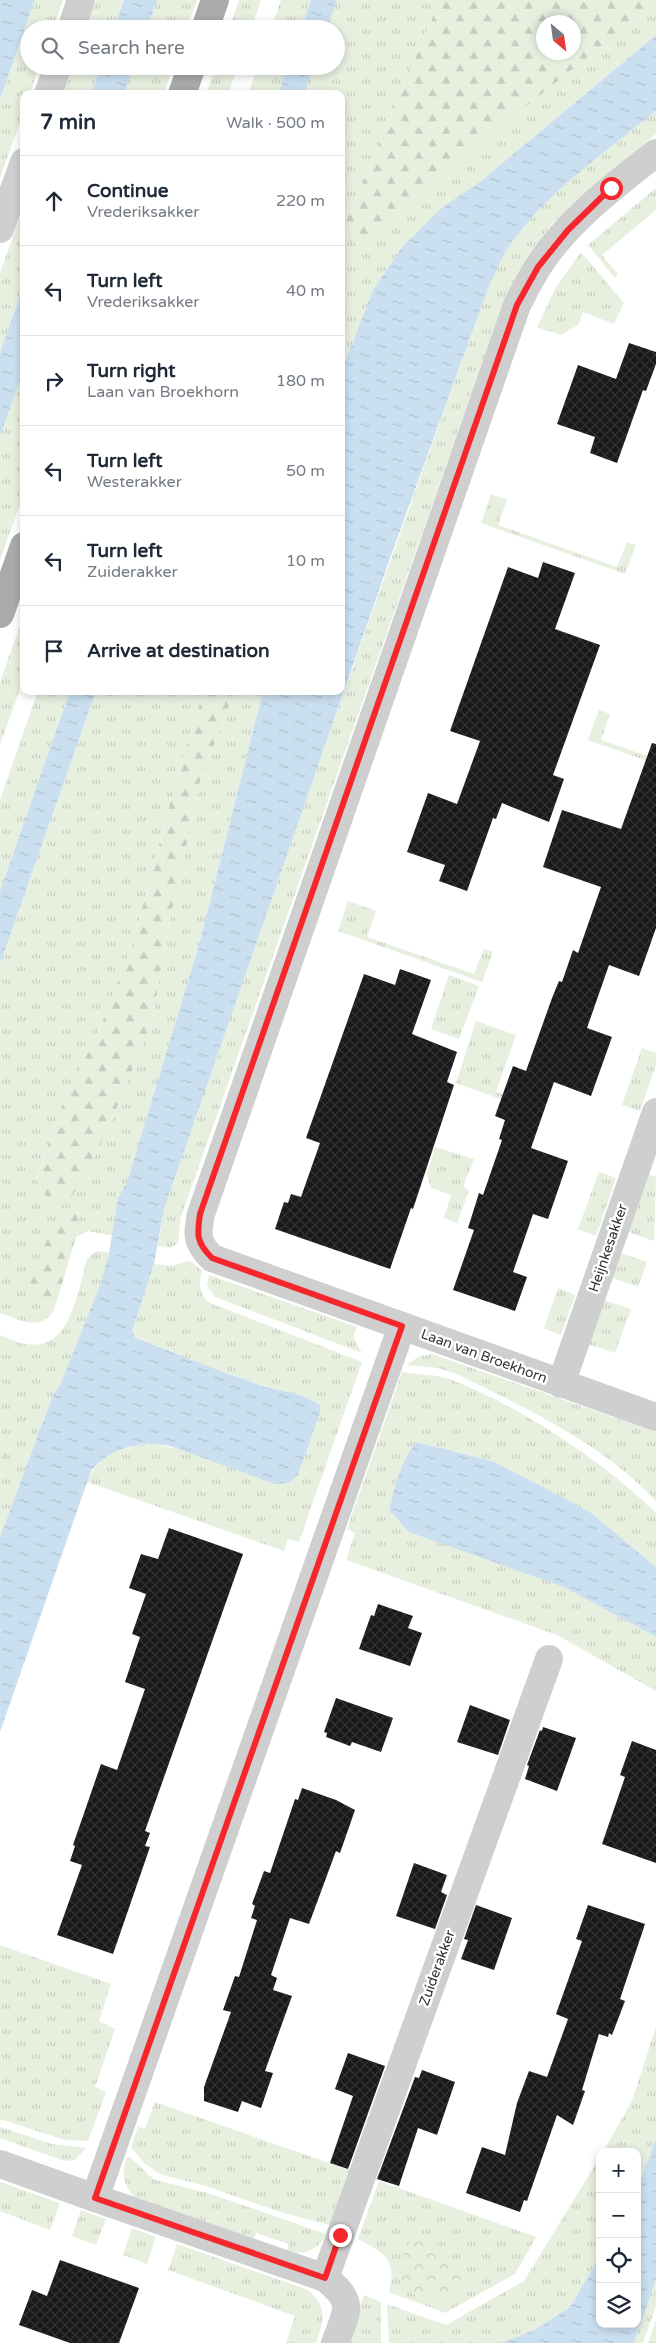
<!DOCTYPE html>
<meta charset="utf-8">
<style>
:root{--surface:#fff;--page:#f2f2f3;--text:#1f2937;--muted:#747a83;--line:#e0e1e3}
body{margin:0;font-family:"Varela Round",sans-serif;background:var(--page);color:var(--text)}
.controls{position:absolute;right:15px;bottom:15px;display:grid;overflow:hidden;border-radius:10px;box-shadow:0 2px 8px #0003}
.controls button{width:45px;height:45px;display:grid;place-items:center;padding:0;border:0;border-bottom:1px solid var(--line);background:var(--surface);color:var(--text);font:25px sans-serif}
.compass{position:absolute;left:536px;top:15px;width:45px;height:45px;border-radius:50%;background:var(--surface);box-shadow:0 2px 8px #0003;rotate:151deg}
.stop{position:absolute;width:15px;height:15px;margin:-11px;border:4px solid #f6272c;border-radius:50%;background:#fff}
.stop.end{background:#f6272c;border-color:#fff;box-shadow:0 1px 5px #0008}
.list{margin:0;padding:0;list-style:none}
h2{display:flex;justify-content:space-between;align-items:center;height:65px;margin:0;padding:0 20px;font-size:21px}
h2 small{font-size:16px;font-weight:400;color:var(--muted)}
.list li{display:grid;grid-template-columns:32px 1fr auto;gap:15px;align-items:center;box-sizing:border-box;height:90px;padding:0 20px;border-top:1px solid var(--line)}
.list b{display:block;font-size:19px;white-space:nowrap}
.list p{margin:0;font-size:16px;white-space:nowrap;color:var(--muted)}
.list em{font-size:16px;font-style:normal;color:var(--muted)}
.icon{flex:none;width:28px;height:28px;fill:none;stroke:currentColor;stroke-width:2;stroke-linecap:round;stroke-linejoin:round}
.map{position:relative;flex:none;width:656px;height:2343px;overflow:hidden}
.search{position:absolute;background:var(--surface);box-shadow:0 2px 8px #0003;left:20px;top:20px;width:325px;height:55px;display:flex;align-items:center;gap:12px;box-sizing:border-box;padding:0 18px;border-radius:28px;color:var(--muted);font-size:19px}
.panel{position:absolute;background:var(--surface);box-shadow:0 2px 8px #0003;left:20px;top:90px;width:325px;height:605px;border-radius:10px}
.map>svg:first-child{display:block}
.grass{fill:url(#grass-tufts)}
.forest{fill:url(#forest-firs);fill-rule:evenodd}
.park{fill:url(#park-crowns)}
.water{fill:url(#water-ripples)}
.building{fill:url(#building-cross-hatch)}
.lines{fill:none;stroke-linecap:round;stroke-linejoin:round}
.street{stroke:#cfcfcf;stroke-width:28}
.primary{stroke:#aaa;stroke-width:28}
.route{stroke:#f6272c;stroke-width:6}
.labels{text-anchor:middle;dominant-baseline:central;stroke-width:5;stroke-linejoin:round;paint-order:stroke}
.street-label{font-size:14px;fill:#323232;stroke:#fff}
</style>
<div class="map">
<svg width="656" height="2343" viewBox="0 0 656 2343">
<defs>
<pattern id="grass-tufts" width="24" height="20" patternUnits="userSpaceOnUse" patternTransform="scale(1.25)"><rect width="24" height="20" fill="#e7efdf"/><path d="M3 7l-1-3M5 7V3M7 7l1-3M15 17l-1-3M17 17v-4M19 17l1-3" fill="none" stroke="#c7cdc0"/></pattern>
<pattern id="forest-firs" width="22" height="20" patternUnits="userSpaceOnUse" patternTransform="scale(1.25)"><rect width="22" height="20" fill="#e7efdf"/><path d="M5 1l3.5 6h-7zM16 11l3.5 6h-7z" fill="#c7cdc0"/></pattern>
<pattern id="park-crowns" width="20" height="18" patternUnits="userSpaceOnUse" patternTransform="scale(1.25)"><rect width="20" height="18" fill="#e7efdf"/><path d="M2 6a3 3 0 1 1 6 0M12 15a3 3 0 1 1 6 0" fill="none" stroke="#c7cdc0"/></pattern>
<pattern id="water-ripples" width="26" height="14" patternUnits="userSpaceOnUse" patternTransform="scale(1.25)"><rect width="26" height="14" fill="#cae0f0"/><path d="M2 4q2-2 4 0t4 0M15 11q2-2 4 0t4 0" fill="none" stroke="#aec1ce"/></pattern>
<pattern id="building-cross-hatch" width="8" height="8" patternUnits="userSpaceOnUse" patternTransform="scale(1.25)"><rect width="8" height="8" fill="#191919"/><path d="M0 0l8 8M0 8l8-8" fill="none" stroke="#323232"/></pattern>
</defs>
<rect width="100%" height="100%" fill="#fff"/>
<g class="grass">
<path d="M35,0h28l-10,29h-24v37h10l-9,28h-6v17l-24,67v-79z"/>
<path d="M96,0h28l-10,29h-28z"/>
<path d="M157,0h40l-11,29h-39z"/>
<path d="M239,0h22l-10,29h-22z"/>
<path d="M281,0h30l-10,29h-30z"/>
<path d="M337,0h103l-93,219 -1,14 4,8 9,3 9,-4 37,-36 37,-31 209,-167 -1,-6h6v35l-175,146 -37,25 -71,84 -32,82v-278h-37l10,-28h22v-37h-9z"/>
<path d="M73,66h28l-10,28h-28z"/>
<path d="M134,66h39l-9,28h-40z"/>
<path d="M216,66h22l-10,28h-22z"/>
<path d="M258,66h29l-9,28h-30z"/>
<path d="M656,111v23l-104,90 -25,32 -22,42 -324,919 -3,26 -8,5 -12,-2 6,-37c106,-308 214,-616 325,-923 7,-14 13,-29 21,-41 38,-54 96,-93 146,-134z"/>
<path d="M656,188v22l-54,45 16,19 -3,4 -27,-33z"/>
<path d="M24,206v79l-24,67v-79z"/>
<path d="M581,252l43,51 -10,21 -31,-12 -5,13 -17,10 -24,-8 18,-38z"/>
<path d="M24,370v123l-24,67v-124z"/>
<path d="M491,494l16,6 -9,25 119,42 10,-25 9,3 -11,29 -144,-51z"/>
<path d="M24,614v64l-24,67v-63z"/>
<path d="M38,691h32l-70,200v-91z"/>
<path d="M96,691h114l-8,5 -25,82 -45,168 -31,79 -44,92 -21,63 12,17 24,-1 14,-22 22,-45 45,-111 13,-80 35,-160 28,-72 -5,-15h39l-64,254 -72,237 -9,16 -5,38 -25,-5 -12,6 2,-29h-10l-32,92 20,4c-10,30 -33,17 -56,9v-349z"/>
<path d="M599,710l11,4 -9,26 55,19v5l-68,-24z"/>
<path d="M348,901l28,10 -9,26 107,37 10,-25 9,3 -11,30 -144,-51z"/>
<path d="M449,975l30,11 -20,53 -28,-10z"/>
<path d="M476,1021l40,14 -20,57 47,16 -1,6 -86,-31z"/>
<path d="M642,1048l14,5v12l-16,46 -18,-6z"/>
<path d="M435,1147l39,12 -11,28 6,3 -12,33 -13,-5 7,-23 -20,-7 -4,-13z"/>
<path d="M599,1172l17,6 -20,58 -18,-7z"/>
<path d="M648,1174l8,3 -2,64 -26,-9z"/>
<path d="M98,1251l11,2 -9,32 -40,100 -7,10 -53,142v-60l7,-31 -7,-7v-104c8,3 17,8 26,9 45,8 52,-54 61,-85l6,-6z"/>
<path d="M621,1253l26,9 -9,25 -26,-9z"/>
<path d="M187,1261l6,2 9,8c-3,13 -4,23 8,32l152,59 -63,180 -11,-3 -4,12 -197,-69c10,-29 39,-37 67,-38l144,31 22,-62v-8l-7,-5 -36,-10 -74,-25 -71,-30v-4l22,-67 18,2z"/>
<path d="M209,1275l148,52 -4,10 9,16 -147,-56 -8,-11z"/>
<path d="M558,1288l17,7 -14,40 -17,-7z"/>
<path d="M604,1300l27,9 -16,44 -27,-9z"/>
<path d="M432,1354l224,78v69c-53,-57 -133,-95 -202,-128l-16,-5 -31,-3 11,-8z"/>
<path d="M402,1372c16,3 35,2 50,8 68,26 152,82 204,133v54l-31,-24 -133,-82 -75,-19c-17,21 -22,44 -28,69l175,76 92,50v54l-99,-56 -211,-75 9,-27 -8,-4z"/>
<path d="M0,1945l111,39 -12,37 16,8 -20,58 11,5 -18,49 -23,-1 -65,-21z"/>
<path d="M656,2027v112l-19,50v-37h-34l29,-51z"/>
<path d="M155,2102l194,68 -19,55 -50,-13 -71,-25 -49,-13 -16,-11 -13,-16 7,-21 7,3z"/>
<path d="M0,2127l52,17 34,4 -11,12 -11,1 -64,-23z"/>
<path d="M127,2157c12,4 18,18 29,23l55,14 115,40c-7,16 -22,22 -39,17l2,-7 -33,-11 -3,7 -117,-42c-13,-11 -15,-25 -9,-41z"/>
<path d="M600,2157v99l-30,51 -34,22 -34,14h-113l-2,-39 59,21 78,-44z"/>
<path d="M379,2181l157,56 -21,37 -70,39 -56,-21c8,-33 -4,-39 -31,-53z"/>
<path d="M0,2182l60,21 -10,27 -50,-19z"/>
<path d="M81,2210l25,9 -10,26 -24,-9z"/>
<path d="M132,2228l24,9 -9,27 -24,-9z"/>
<path d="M177,2244l131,46c20,18 16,30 8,53h-30l9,-27 -127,-46z"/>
<path d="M656,2279v27l-13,37h-9z"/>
<path d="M364,2295l17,7v41h-34z"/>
<path d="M656,2320v23h-8z"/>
</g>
<g class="forest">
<path d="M440,0h210l2,6 -210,167 -37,31 -37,36 -9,4 -9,-2 -4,-9 1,-14zM574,22v30h-30v-30z"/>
<path d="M210,691h14l5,15 -28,72 -35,160 -13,80 -45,111 -22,45 -14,22 -25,1 -11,-16 21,-64 44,-92 31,-79 45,-168 25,-82z"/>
<path d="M78,1207l-2,30 -20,67 -20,-4 -7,-12c10,-30 18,-56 39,-80z"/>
<path d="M0,1439l7,7 -7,31z"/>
</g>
<path class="park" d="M423,2234c13,4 43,37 43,50l-10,11c-7,2 -15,1 -23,1 -6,0 -13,0 -19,-2 -23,-10 -14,-55 9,-60z"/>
<g class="water">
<path d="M0,0h35l-35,99z"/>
<path d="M124,0h33l-10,29h-33z"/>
<path d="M311,0h26l-10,29h-26z"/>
<path d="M656,35v76c-50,41 -108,80 -146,134 -8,12 -14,27 -21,41l-96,264 -229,659 -10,55 -22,67 3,6c43,18 86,35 131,50 17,5 40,7 54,18v8l-22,62 -9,8 -14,1 -105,-38c-30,-5 -59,1 -79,25l-91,261v-195l53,-142 7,-10 40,-100 9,-32 9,-55 9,-16 72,-237 64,-254h78v-319l32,-82 30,-44 41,-40 37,-25z"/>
<path d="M101,66h33l-10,28h-33z"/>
<path d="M287,66h27l-10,28h-26z"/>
<path d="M24,285v85l-24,66v-84z"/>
<path d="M70,691h26l-96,273v-73z"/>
<path d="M416,1442l76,19 55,28 44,24 65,54v70l-92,-50 -155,-55 -20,-22c6,-24 11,-47 27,-68z"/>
<path d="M656,2139v140l-22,64h-132l34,-14 34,-22 30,-51v68h37v-135z"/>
</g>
<g class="building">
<path d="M629,343l27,9v12l-10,27 -3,-1 -26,73 -27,-10 5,-16 -38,-13 21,-59 38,14z"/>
<path d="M543,562l32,11 -20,56 45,16 -47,130 11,4 -15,43 -47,-19 -6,16 -3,-1 -26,73 -28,-10 6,-16 -38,-13 21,-59 29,11 23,-63 -30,-10 58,-164 30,11z"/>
<path d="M652,743l4,1v184l-17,48 -30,-11 -22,63 25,9 -21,59 -37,-14 -23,66 37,13 -20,58 -15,-5 -20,58 14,5 -12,34 -62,-21 21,-60 -6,-2 11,-35 4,2 19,-55 -3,-1 6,-19 -10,-4 18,-50 13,5 26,-73 7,-17 3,1 11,-32 5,3 23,-66 -58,-20 19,-57 59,19z"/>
<path d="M400,969l31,11 -19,54 45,18 -10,30 7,3 -41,124 -2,-1 -21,61 -115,-40 9,-27 4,1 3,-9 10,3 19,-54 -14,-5 58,-164 31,11z"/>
<path d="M169,1528l74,26 -98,277 5,2 -5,13 5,1 -37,107 -56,-19 25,-70 -12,-4 5,-15 -2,-1 28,-81 16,6 28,-81 -20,-7 15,-45 -8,-3 14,-40 -17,-6 12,-34 17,5z"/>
<path d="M378,1604l35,12 -5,12 14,5 -12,33 -51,-17 12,-34 3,1z"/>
<path d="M336,1698l57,20 -12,34 -29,-10 -2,4 -24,-9 1,-4 -3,-1z"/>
<path d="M470,1705l40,15 -12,35 -41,-13z"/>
<path d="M543,1727l33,11 -19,53 -32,-12 4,-13 -2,-1 13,-35 2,1z"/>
<path d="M632,1741l24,9v113l-54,-19 23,-67 -5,-2z"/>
<path d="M302,1788l34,12 19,10 -15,43 -4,-2 -27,73 -19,-6 -19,57 6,3 -4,12 19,6 -27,75 8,2 -12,35 -19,-7 -4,11 -34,-11v-14l27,-75 -8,-2 12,-34 4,1 18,-57 -6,-2 4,-12 -3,-2 12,-33 6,2 25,-74 3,1z"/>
<path d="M414,1863l33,12 -6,17 6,3 -12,34 -39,-13z"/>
<path d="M476,1905l36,13 -18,52 -33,-11 7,-19 -4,-1z"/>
<path d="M588,1905l57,19 -25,75 5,2 -13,34 -3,-2 -1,4 -9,-3 -17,56 3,1 -12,34 -16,-10 -30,86 -3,-1 -4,12 -54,-19 16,-46 23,8 12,-52 12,-32 18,6 21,-58 -12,-5 26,-73 -6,-2z"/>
<path d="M348,2053l37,13 -37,103 -18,-6 23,-67 -18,-7z"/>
<path d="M422,2070l33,12 -18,53 -19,-7 -19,58 -22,-7 38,-102 4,1z"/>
<path d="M60,2260l79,28 -20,55h-49l-51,-18 13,-35 15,6z"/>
</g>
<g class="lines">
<g class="street">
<path d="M71,29l10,-29"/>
<path d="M48,94l10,-28"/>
<path d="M0,229l24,-67"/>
<path d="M402,1326l-190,-68c-16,-16 -15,-23 -11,-44l316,-909c6,-12 13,-25 20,-37 29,-46 77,-82 119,-115"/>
<path d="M561,1384l95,-272"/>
<path d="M0,2164l95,34 307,-872 254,91"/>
<path d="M95,2198l230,80c31,25 22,32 10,65"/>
<path d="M325,2278l224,-619"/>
</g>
<g class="primary">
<path d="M205,29l10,-29"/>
<path d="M182,94l10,-28"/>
<path d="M0,614l24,-68"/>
</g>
</g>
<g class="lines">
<path class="route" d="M340,2235l-15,43 -230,-80 307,-872 -190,-68c-16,-16 -15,-23 -12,-44l317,-909 21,-38 30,-37 43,-42"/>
</g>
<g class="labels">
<g class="street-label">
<text transform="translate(608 1248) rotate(-71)">Heijnkesakker</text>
<text transform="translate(484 1356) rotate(20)">Laan van Broekhorn</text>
<text transform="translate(437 1968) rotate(-70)">Zuiderakker</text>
</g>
</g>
</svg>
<div class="controls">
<button>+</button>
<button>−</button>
<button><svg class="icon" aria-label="locate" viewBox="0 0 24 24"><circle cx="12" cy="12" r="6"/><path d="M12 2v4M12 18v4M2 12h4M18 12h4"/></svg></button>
<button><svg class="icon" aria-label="layers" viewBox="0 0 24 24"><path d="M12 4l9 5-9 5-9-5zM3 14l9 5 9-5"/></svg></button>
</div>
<svg class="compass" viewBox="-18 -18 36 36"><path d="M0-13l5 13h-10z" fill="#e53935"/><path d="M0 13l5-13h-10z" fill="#747a83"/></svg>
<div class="stop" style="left:611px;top:188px"></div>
<div class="stop end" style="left:340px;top:2235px"></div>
<div class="search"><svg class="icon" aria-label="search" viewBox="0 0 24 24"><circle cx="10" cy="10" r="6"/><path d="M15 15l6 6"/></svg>Search here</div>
<section class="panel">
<h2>7 min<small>Walk · 500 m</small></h2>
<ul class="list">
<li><svg class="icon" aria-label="ahead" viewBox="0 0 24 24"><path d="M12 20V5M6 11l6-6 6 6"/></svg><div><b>Continue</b><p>Vrederiksakker</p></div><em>220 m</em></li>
<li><svg class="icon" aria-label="left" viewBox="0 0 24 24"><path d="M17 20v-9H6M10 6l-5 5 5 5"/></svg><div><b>Turn left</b><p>Vrederiksakker</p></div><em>40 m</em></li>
<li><svg class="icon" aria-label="right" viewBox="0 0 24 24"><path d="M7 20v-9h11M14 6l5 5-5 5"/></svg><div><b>Turn right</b><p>Laan van Broekhorn</p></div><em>180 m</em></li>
<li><svg class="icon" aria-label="left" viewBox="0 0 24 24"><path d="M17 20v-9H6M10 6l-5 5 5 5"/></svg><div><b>Turn left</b><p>Westerakker</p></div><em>50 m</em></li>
<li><svg class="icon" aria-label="left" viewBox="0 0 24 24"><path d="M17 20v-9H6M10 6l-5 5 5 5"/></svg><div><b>Turn left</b><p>Zuiderakker</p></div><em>10 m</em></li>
<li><svg class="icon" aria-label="arrive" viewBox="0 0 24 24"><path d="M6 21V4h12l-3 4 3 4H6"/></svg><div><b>Arrive at destination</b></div></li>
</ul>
</section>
</div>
